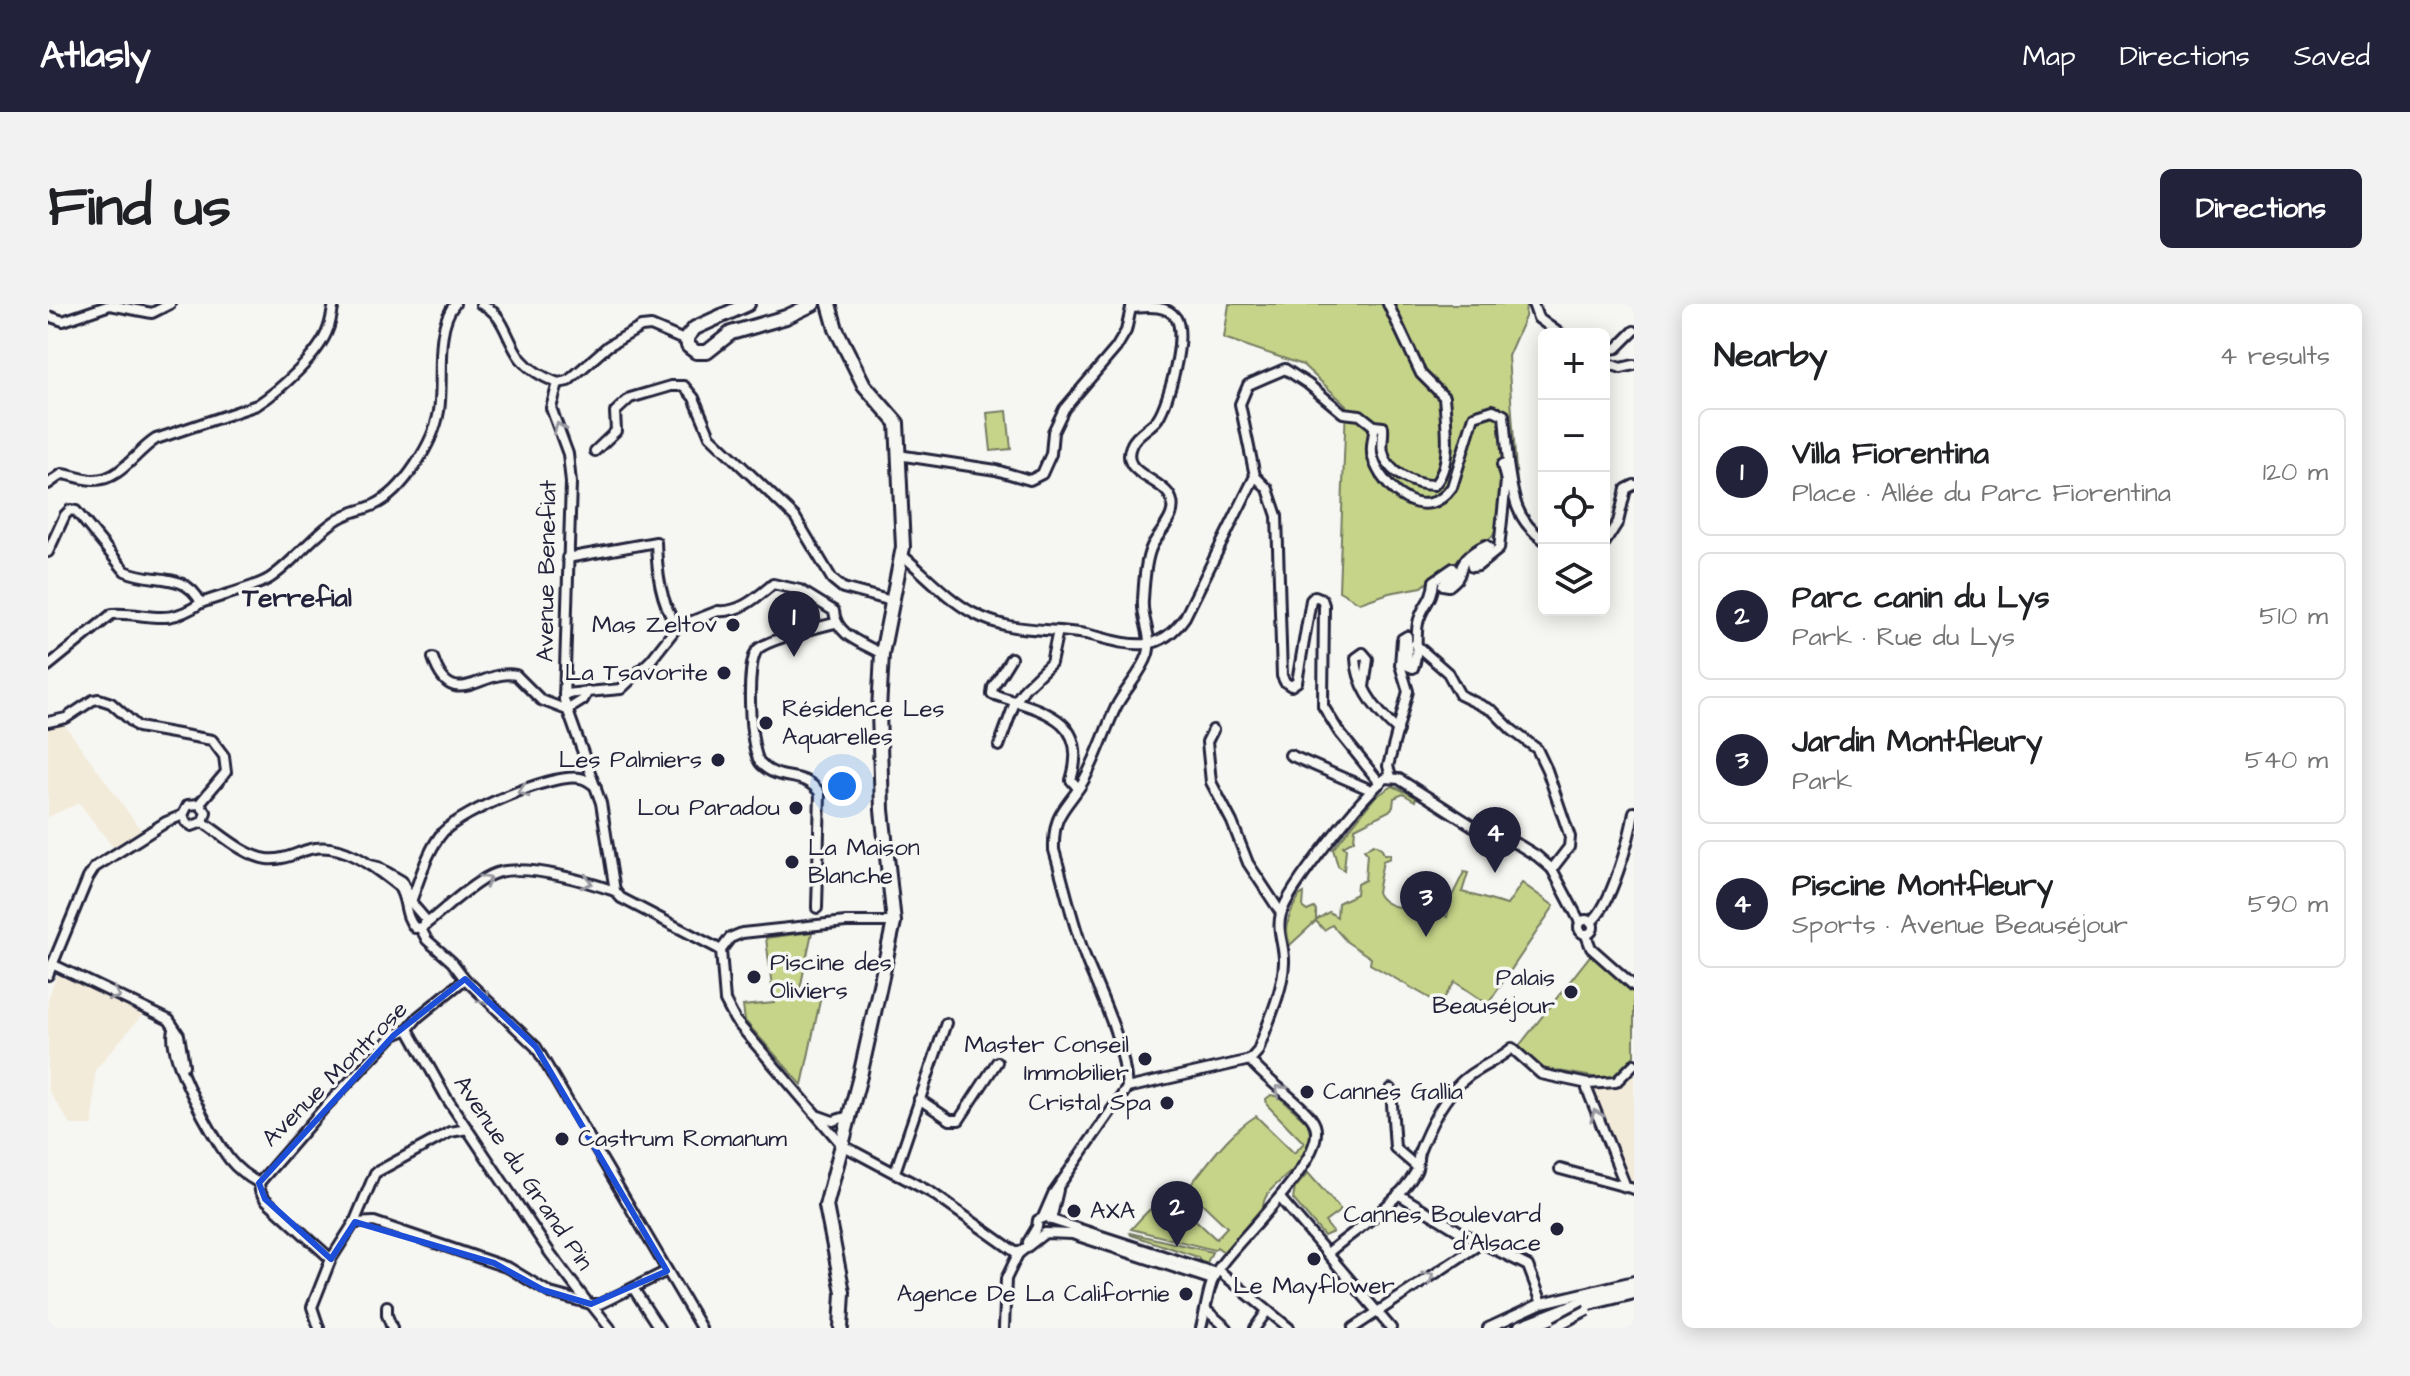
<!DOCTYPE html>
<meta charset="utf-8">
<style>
:root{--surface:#fff;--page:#f2f2f2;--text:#202124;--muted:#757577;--line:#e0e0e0;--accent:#22223b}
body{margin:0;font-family:"Architects Daughter",sans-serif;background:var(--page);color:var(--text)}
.controls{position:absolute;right:24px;top:24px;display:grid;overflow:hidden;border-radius:12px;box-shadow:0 4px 20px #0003}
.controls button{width:72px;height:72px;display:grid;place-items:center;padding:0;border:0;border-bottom:2px solid var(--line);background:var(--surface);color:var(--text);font:40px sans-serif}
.you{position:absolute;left:794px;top:482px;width:28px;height:28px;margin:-20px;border:6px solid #fff;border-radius:50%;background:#1a73e8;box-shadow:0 0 0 12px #1a73e833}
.badge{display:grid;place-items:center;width:52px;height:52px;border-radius:50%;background:var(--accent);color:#fff;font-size:26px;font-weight:700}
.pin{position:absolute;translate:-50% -66px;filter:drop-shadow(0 2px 4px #0008)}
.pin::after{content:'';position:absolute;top:42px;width:28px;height:24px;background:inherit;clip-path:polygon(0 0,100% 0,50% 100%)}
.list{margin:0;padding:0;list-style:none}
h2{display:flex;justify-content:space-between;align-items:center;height:104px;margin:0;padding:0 32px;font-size:34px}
h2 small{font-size:26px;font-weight:400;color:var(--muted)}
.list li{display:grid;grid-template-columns:52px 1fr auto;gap:24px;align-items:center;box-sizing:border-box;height:128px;margin:0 16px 16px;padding:0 16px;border:2px solid var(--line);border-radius:12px}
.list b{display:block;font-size:30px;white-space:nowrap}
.list p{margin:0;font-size:26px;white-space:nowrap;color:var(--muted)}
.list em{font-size:26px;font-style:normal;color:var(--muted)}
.icon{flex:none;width:44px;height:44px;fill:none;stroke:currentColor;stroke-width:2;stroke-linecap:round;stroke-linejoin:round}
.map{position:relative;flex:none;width:1586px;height:1024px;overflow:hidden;border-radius:12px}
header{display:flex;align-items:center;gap:48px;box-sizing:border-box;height:112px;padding:0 40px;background:var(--accent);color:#fff}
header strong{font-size:38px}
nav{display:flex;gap:44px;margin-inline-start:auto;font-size:28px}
.intro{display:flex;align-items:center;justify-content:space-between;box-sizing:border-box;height:192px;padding:0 48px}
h1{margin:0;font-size:56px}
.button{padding:20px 36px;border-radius:12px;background:var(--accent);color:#fff;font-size:28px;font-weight:700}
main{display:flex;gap:48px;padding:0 48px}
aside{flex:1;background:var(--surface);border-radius:12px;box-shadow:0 4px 20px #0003}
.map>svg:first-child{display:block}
.built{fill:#f3ebda}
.green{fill:#c5d488;stroke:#747b62;stroke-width:2}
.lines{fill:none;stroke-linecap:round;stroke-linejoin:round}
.minor-casing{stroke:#22223b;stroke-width:14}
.secondary-casing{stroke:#22223b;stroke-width:18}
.trunk-casing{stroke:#22223b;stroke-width:20}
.minor{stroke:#f6f6f2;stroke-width:8}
.secondary{stroke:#f6f6f2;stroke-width:12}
.trunk{stroke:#f6f6f2;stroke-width:14}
.minor-bridge-casing{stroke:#22223b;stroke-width:14;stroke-linecap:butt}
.minor-bridge{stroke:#f6f6f2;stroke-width:8}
.oneway{stroke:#9797a0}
.marked{fill:none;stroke:#1d4ed8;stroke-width:6;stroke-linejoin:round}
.poi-dot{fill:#22223b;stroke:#f6f6f2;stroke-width:3}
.labels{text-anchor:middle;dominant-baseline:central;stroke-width:7;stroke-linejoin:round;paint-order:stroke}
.street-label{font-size:24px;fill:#22223b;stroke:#f6f6f2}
.poi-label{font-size:24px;fill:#22223b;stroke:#f6f6f2;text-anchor:end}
.neighbourhood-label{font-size:26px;font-weight:bold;fill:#22223b;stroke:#f6f6f2}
</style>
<header>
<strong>Atlasly</strong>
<nav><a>Map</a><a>Directions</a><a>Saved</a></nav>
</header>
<div class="intro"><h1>Find us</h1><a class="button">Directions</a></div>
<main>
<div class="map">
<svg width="1586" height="1024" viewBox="0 0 1586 1024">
<rect width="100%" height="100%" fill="#f6f6f2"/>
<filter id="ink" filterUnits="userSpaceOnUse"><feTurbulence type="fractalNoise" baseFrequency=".0125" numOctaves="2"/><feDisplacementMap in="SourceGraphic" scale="16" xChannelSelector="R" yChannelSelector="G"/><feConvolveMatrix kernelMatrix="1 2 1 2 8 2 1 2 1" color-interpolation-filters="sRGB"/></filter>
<g filter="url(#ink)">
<g class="built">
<path d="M16,420l77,106 -28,17 -34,-44 -31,14v-88z"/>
<path d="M10,668l86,41 -49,57 -2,55h-22l-23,-35v-91z"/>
<path d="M1586,766v116l-42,-92 3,-6 22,-2z"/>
</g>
<g class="green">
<path d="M1181,0h297l-1,13 -17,39 9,128 -24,52 -57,39 -14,12 -33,6 -29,10 -21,-12 7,-186 -43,-40 -79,-27z"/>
<path d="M959,107l4,38 -20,2 -4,-38z"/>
<path d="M1345,482l23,11 -1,4 -12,-7 -9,4 -1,9 -4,4 -34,17 -1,12 -11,6 3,3 -2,21 -6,-4 -5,-17 42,-52z"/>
<path d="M1326,540l7,4 3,6h6v4l-7,3 -6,31c3,9 15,15 24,15l16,-15 9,5 -8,11h15l14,9 3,-17 14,-28 4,1 -6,19 45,13 15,-22 32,23 -66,98 -33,-22 -15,22 -70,-40 1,-6 -24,-16 -15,-17 -8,5 -8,-9 -26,24c-7,-19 0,-34 10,-50l4,-2 -1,15 4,3 7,-3 2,2v10l13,-8 8,5 1,-14 18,-9 1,-10 8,-4 2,-27 -3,-3z"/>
<path d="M764,628l-12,57 18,4 3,3 -19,89 -57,-64 -2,-15 31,-3 -8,-65z"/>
<path d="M1545,648l41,37v67l-17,19 -12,4 -70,-12 -16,-21z"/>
<path d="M1223,791l8,2 28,25c18,45 -42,56 -44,84l-38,47 -8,-6 -3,3 -83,-21c12,-12 24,-30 42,-30l43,40 11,-12 -40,-38c22,-26 39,-54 69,-73l38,37 10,-10 -37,-38 -1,-6z"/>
<path d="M1260,869l33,37 -16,12 8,10 -9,4 -31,-37 2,-11z"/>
<path d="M1082,929l82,19 -6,13 -5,-1 -3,-7 -67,-22z"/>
</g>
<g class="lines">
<g class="minor-casing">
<g id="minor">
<path d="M433,0c24,10 25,36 40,55 9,11 24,19 37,24l10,-2 40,-35 33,-19 10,-1 35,15"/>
<path d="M1485,0l5,14 22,16"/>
<path d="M0,12l15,5 47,-16 42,8 18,-9"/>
<path d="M1556,46l13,-2 17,-17"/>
<path d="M1556,58l17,6 13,-3"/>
<path d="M510,79l-7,25 17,46 3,29 -7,217 37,103 14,88 6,7 100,52"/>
<path d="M1326,122l9,1c1,8 -2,17 0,25 4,22 32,33 51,33 19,-20 12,-62 10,-88l-23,-23 -33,-70"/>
<path d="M547,147l21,-20 -1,-19 15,-14 41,-12h13l10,12 16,38 85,81 37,62 11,9 49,13"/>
<path d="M850,151l98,15 34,10 12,-6 9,-20 2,-22 11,-23 52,-61 10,-17 5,-23"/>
<path d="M0,180l14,-10c11,1 21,6 32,6 27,0 41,-28 62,-41l101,-34c23,-15 62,-50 71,-76 3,-7 4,-17 6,-25"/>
<path d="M1556,240l14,-22 8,-33 8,-4"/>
<path d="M0,248l17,-37 5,-5 6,1 49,60c28,13 60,-1 76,32 -37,25 -51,9 -89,11l-64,52"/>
<path d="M854,251c23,19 45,44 71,58 39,21 72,14 113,21 20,4 39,12 60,10 17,-2 30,-14 39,-27l70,-141"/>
<path d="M519,254l89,-16c1,31 4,59 21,85"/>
<path d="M153,299c18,-7 56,-16 69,-25 24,-16 41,-41 65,-57 12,-9 26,-10 39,-16 29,-13 60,-63 65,-94 5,-31 -5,-83 16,-107"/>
<path d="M1367,340l33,29 12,22 33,16 19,19 25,19 10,21 23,67 -1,10 -17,22"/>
<path d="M385,354c19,57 49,10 83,17l25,25 26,10 16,-10 5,-9"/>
<path d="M963,354l-18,29 -1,7c47,16 99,23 79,86l7,8"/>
<path d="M1316,383l4,-28 -5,-6 -7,5c1,29 21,54 42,73"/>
<path d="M516,390l57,-5 30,-29 26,-33 41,-16c22,2 39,-14 55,-27l27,6 34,21c2,25 29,32 48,43"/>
<path d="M0,418l18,-4 27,-18 6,-1 12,4 27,24 74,13 12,16 2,16 -27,32"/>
<path d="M1165,426l-6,12 4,40 21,40 16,41 33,50"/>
<path d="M951,442l16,-44 10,-14 26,-25 6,-28"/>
<path d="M1242,451l81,35"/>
<path d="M1343,473l-3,-11 20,-75 -8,-26 2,-26 5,-3 1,30 5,2c6,-12 2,-31 5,-45 4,-18 15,-22 16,-42l19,-13 1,6 -11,11 6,1c13,-10 9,-10 14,-23 4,-8 16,-15 23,-18l3,2 -18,16 1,4 6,-1 21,-17 7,-68 -4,-16 6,-2c5,33 7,57 36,77"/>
<path d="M1332,479l-41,-51 -16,-26 1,-101 -2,-6 -7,-3 -4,4 -14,82 -6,4 -6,-4 -3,-6 -5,-160 -9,-27 -13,-13 -15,-72 8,-19 37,-16 23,15 35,29 17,2 14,11c1,11 -5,21 -1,32 10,33 53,67 79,29l22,-71 19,-6 11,5 4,48"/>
<path d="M151,500l7,8 -3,10"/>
<path d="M135,511l3,7 6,4 11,-4"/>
<path d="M135,511l5,-10 11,-1"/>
<path d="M155,518c19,13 42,34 64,37 15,2 29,-6 43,-10 32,-8 64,18 88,37 10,13 5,29 17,42l8,-1 3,-7 -12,-14 -12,-25 -24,-14 -9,-2"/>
<path d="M364,595c8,-21 16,-50 31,-67 20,-21 109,-59 137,-54 7,1 11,5 16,9"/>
<path d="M769,604l3,-115c-18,-24 -39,-9 -59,-29 -12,-12 -16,-103 -3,-115 11,-10 61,-22 77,-26"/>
<circle cx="1538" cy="623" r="7"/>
<path d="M1543,618c20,-15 39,-85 43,-110"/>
<path d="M378,620c19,-15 44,-39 65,-49 30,-14 94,6 124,16"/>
<path d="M373,625l6,11 25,22 13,17 71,68 165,281"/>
<path d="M1538,631l5,13 43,38"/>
<path d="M673,646l4,51 10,19 107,125 90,48 86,61"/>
<path d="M673,646l9,-12 12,-5 104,-11h48"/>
<path d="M4,660l117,56 10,15 5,30"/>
<path d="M0,671l40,-97 7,-11 71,-45 17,-7"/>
<path d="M360,725l38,68 104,156 37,49"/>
<path d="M126,726c-8,25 39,108 56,130 8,10 18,17 29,23l1,8 5,8 66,60 -19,48 7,21"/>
<path d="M1202,756l8,-9c9,-27 25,-59 26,-88 1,-17 -8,-32 -3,-49 7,-25 83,-121 105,-136l13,1 74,47 46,19 18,11 15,13 28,53"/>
<path d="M1079,784l123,-28"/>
<path d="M1343,785l4,59 22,19"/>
<path d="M871,795l31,21h9l38,-58"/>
<path d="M771,812l14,5 16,-5"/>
<path d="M1512,865l74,20"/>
<path d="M847,868l51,-149"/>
<path d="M211,879l65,-75 70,-73 14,-6 10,-12 47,-38"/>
<path d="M1578,883l-39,-98 1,-5 28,-2 18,-18"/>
<path d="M1350,890l64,39 66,33 14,37"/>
<path d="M1232,894l111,130"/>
<path d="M995,913l10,-23 74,-106c-3,-45 -22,-83 -39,-124 -15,-37 -23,-77 -34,-114 -1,-36 10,-39 27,-65 15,-24 23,-53 35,-78 9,-18 26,-34 32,-53 5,-17 -7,-36 -5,-54 1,-16 2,-40 9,-54 6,-11 15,-20 19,-31 13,-38 -57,-34 -39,-71 5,-11 20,-17 26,-26 11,-17 29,-82 18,-100 -9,-14 -30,-11 -45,-10"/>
<path d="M1003,916l7,-30"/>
<path d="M1004,916l164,53"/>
<path d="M306,919l20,-1 135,46 41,25 41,11h9l67,-33"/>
<path d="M980,938l9,-15 1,-7 8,-3"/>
<path d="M1281,948c26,-22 69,-49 86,-79 5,-7 1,-15 5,-23 8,-20 19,-43 33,-59 17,-22 39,-26 59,-43l29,26 47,10"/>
<path d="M970,950l27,-21 27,1 141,46"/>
<path d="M283,955l23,-36 21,-50 75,-41 18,-3"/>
<path d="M1170,966l71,58"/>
<path d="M585,984l26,40"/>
<path d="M543,1000l19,24"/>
<path d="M339,1002v9l5,13"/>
<path d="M1158,1006l21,18"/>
<path d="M956,1024l2,-49 13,-27"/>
<path d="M1153,1024c5,-18 7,-43 17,-59 20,-31 109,-109 97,-144 -6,-18 -51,-45 -65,-65"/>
<path d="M1207,1024l12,-17"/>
<path d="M1305,1024l127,-84"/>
<path d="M1440,1024l54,-25 92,-22"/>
</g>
</g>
<g class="secondary-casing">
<g id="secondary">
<path d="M700,0l-53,24 -8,9 1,9 8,6h11l24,-19 55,-16 27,-13"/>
<path d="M781,0l7,25 28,56 33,38 6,124 -21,107 -3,57 3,99 12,112 -34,154 -34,130 17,86 -2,36"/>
</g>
</g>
<g class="trunk-casing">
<path id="trunk" d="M1473,1024l64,-25 49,-12"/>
</g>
<use href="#minor" class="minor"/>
<use href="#secondary" class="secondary"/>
<use href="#trunk" class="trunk"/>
<g class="minor-bridge-casing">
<path id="minor-bridge" d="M1509,1022l30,-16"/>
</g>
<use href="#minor-bridge" class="minor-bridge"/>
</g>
<defs><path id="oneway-chevron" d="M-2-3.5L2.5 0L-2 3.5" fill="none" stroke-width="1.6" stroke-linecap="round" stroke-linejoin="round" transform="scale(2)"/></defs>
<g class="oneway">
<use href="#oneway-chevron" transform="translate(511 124) rotate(-110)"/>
<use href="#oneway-chevron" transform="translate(475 487) rotate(163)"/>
<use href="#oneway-chevron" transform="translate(438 576) rotate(-31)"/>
<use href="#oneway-chevron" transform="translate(539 578) rotate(16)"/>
<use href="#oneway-chevron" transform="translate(67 691) rotate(26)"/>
<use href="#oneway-chevron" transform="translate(437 695) rotate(45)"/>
<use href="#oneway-chevron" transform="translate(1232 786) rotate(-139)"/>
<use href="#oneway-chevron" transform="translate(1548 811) rotate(-113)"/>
<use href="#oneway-chevron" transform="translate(1381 973) rotate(-32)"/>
</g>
</g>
<path class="marked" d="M417,675l71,68 131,224 -76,33 -48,-14 -49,-27 -139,-41 -24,37 -66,-60 -6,-16 135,-148z"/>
<g class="poi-dot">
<circle cx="685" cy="321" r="8"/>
<circle cx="676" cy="369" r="8"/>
<circle cx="718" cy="419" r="8"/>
<circle cx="670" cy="456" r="8"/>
<circle cx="748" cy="504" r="8"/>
<circle cx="744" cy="558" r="8"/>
<circle cx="706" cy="673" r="8"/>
<circle cx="1523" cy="688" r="8"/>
<circle cx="1097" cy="755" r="8"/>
<circle cx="1259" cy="788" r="8"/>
<circle cx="1119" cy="799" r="8"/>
<circle cx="514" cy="835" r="8"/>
<circle cx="1026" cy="907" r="8"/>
<circle cx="1509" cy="925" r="8"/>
<circle cx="1266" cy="955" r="8"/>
<circle cx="1138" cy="990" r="8"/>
</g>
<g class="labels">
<g class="street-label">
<text transform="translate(499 267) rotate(-89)">Avenue Benefiat</text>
<text transform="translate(287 770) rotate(-45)">Avenue Montrose</text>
<text transform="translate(475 869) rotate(56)">Avenue du Grand Pin</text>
</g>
<g class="poi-label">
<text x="669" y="321">Mas Zeltov</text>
<text x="660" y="369">La Tsavorite</text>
<text x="734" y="405" text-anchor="start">Résidence Les<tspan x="734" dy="28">Aquarelles</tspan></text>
<text x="654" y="456">Les Palmiers</text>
<text x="732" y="504">Lou Paradou</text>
<text x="760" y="544" text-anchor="start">La Maison<tspan x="760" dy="28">Blanche</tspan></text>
<text x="722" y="659" text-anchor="start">Piscine des<tspan x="722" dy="28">Oliviers</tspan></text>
<text x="1507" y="674">Palais<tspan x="1507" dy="28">Beauséjour</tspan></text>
<text x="1081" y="741">Master Conseil<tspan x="1081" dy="28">Immobilier</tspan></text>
<text x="1275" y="788" text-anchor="start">Cannes Gallia</text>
<text x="1103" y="799">Cristal Spa</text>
<text x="530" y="835" text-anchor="start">Castrum Romanum</text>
<text x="1042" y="907" text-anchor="start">AXA</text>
<text x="1493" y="911">Cannes Boulevard<tspan x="1493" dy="28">d'Alsace</tspan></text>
<text x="1266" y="982" text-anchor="middle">Le Mayflower</text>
<text x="1122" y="990">Agence De La Californie</text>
</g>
<g class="neighbourhood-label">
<text x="249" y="294">Terrefial</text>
</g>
</g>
</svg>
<div class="controls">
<button>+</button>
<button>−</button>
<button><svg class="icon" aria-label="locate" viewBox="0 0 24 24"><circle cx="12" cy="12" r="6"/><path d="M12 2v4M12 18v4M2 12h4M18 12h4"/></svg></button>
<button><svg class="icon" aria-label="layers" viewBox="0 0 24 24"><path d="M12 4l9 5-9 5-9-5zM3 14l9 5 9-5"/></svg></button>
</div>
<div class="you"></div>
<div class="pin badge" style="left:746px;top:353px">1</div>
<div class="pin badge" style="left:1129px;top:943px">2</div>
<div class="pin badge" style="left:1378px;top:633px">3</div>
<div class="pin badge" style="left:1447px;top:569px">4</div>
</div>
<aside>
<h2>Nearby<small>4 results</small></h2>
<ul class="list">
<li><span class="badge">1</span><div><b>Villa Fiorentina</b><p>Place · Allée du Parc Fiorentina</p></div><em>120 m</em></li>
<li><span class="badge">2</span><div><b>Parc canin du Lys</b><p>Park · Rue du Lys</p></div><em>510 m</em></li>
<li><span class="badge">3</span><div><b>Jardin Montfleury</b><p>Park</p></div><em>540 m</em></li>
<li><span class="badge">4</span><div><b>Piscine Montfleury</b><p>Sports · Avenue Beauséjour</p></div><em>590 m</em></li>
</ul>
</aside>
</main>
